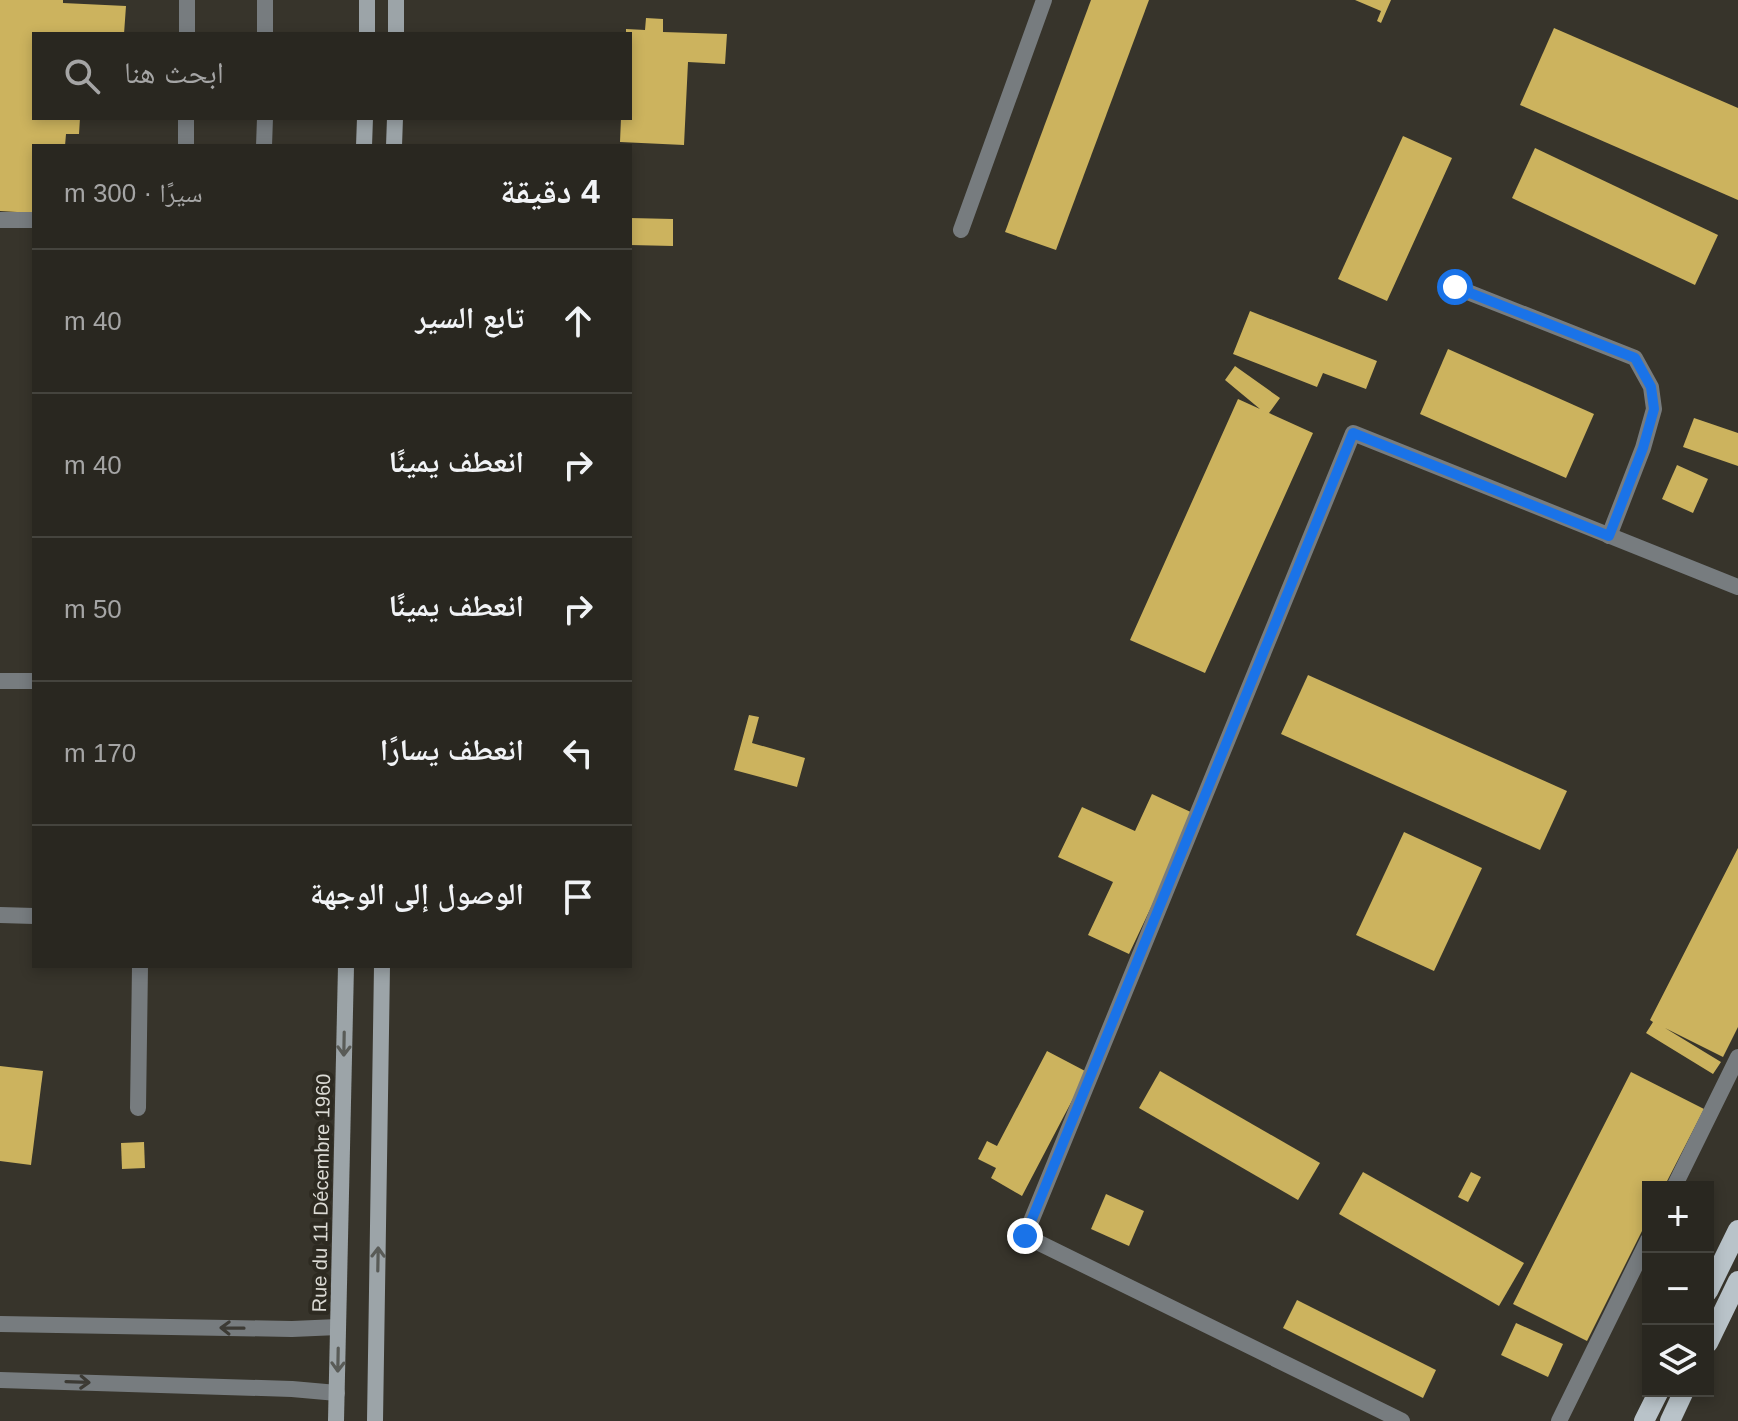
<!DOCTYPE html>
<html lang="ar">
<meta charset="utf-8">
<style>
:root{--surface:#292720;--page:#312f29;--text:#f1f3f6;--muted:#a5a5a5;--line:#45443e}
body{margin:0;font-family:Arial,"Noto Naskh Arabic",sans-serif;background:var(--page);color:var(--text);direction:rtl}
.controls{position:absolute;right:24px;bottom:24px;display:grid;overflow:hidden;border-radius:0px;box-shadow:0 4px 12px #0003}
.controls button{width:72px;height:72px;display:grid;place-items:center;padding:0;border:0;border-bottom:2px solid var(--line);background:var(--surface);color:var(--text);font:40px sans-serif}
.stop{position:absolute;width:24px;height:24px;margin:-18px;border:6px solid #1a73e8;border-radius:50%;background:#fff}
.stop.end{background:#1a73e8;border-color:#fff;box-shadow:0 2px 8px #0008}
.list{margin:0;padding:0;list-style:none}
h2{display:flex;justify-content:space-between;align-items:center;height:104px;margin:0;padding:0 32px;font-size:34px}
h2 small{font-size:26px;font-weight:400;color:var(--muted)}
.list li{display:grid;grid-template-columns:52px 1fr auto;gap:24px;align-items:center;box-sizing:border-box;height:144px;padding:0 32px;border-top:2px solid var(--line)}
.list b{display:block;font-size:30px;white-space:nowrap}
.list em{font-size:26px;font-style:normal;color:var(--muted)}
.icon{flex:none;width:44px;height:44px;fill:none;stroke:currentColor;stroke-width:2;stroke-linecap:round;stroke-linejoin:round}
.map{position:relative;flex:none;width:1738px;height:1421px;overflow:hidden;direction:ltr}
.search{position:absolute;background:var(--surface);box-shadow:0 4px 12px #0003;left:32px;top:32px;width:600px;height:88px;display:flex;align-items:center;gap:20px;box-sizing:border-box;padding:0 28px;border-radius:0px;color:var(--muted);font-size:30px}
.panel{position:absolute;background:var(--surface);box-shadow:0 4px 12px #0003;left:32px;top:144px;width:600px;height:824px;border-radius:0px;direction:rtl}
.map>svg:first-child{display:block}
.building{fill:#ccb35e}
.lines{fill:none;stroke-linecap:round;stroke-linejoin:round}
.lane{stroke:#777c7f;stroke-width:16}
.secondary{stroke:#9ca4a8;stroke-width:16}
.primary{stroke:#b9c3c9;stroke-width:20}
.oneway{stroke:#595b57}
.oneway2{stroke:#3c3a34}
.route{stroke:#1a73e8;stroke-width:10}
.labels{text-anchor:middle;dominant-baseline:central;stroke-width:8;stroke-linejoin:round;paint-order:stroke}
.street-label{font-size:20px;fill:#dbdad4;stroke:#2d2a21}
</style>
<div class="map">
<svg width="1738" height="1421" viewBox="0 0 1738 1421">
<rect width="100%" height="100%" fill="#37342b"/>
<g class="building">
<path d="M0,0h63v3l63,3 -2,28h-90v84h46l-1,16h-13l-1,12h-31v67l-34,-2z"/>
<path d="M1091,0h58l-93,250 -51,-18z"/>
<path d="M1355,0h36l-10,23 -4,-2 4,-10z"/>
<path d="M646,18l17,1v13l64,2 -2,30 -37,-2 -4,83 -64,-3 1,-24h9v-84h-4v-5l19,1z"/>
<path d="M1554,28l184,80v92l-218,-95z"/>
<path d="M1403,136l49,22 -65,143 -49,-22z"/>
<path d="M1535,148l183,87 -23,50 -183,-87z"/>
<path d="M630,218l43,1v27l-43,-1z"/>
<path d="M1250,311l127,50 -11,28 -43,-16 -6,14 -84,-33z"/>
<path d="M1448,349l146,65 -28,64 -146,-64z"/>
<path d="M1235,366l45,32 -11,15 44,20 -108,240 -75,-33 108,-241 22,10 -35,-29z"/>
<path d="M1694,418l44,15v33l-55,-19z"/>
<path d="M1677,465l31,14 -15,34 -31,-14z"/>
<path d="M1308,675l259,116 -27,59 -259,-116z"/>
<path d="M749,715l10,2 -7,26 53,15 -8,29 -63,-17z"/>
<path d="M1152,794l43,20 -66,140 -41,-19 25,-53 -55,-25 24,-50 53,24z"/>
<path d="M1404,832l78,36 -48,103 -78,-36z"/>
<path d="M1738,848v179l-15,30 -58,-29 56,34 -8,12 -67,-41 7,-11 -3,-2z"/>
<path d="M1047,1051l40,21 -65,124 -31,-18 5,-10 -18,-9 9,-18 10,5z"/>
<path d="M0,1066l43,5 -12,94 -31,-4z"/>
<path d="M1160,1071l160,92 -22,37 -159,-92z"/>
<path d="M1631,1072l73,37 -40,78h-16v32l-61,122 -74,-37z"/>
<path d="M144,1142l1,26 -23,1 -1,-26z"/>
<path d="M1363,1172l161,91 -25,43 -160,-92z"/>
<path d="M1471,1172l10,5 -13,25 -10,-5z"/>
<path d="M1106,1194l38,17 -15,35 -38,-17z"/>
<path d="M1297,1300l139,70 -13,28 -140,-70z"/>
<path d="M1516,1323l47,21 -15,33 -47,-22z"/>
</g>
<g class="lines">
<g class="lane">
<path d="M187,34v-34"/>
<path d="M265,34v-34"/>
<path d="M186,146v-28"/>
<path d="M264,146l1,-28"/>
<path d="M0,220h34"/>
<path d="M961,230l83,-230"/>
<path d="M1455,287l180,71 16,29 3,22 -11,39 -34,88"/>
<path d="M0,681h34"/>
<path d="M0,915l34,1"/>
<path d="M138,1108l2,-142"/>
<path d="M1674,1187l64,-130"/>
<path d="M0,1324l292,5 46,-2"/>
<path d="M0,1380l292,9 45,4"/>
<path d="M1402,1421l-377,-185 328,-803 385,154"/>
<path d="M1559,1421l89,-181"/>
</g>
<g class="secondary">
<path d="M367,34v-34"/>
<path d="M396,34v-34"/>
<path d="M364,146l1,-28"/>
<path d="M394,146l1,-28"/>
<path d="M336,1421l10,-455"/>
<path d="M375,1421l7,-455"/>
</g>
<g class="primary">
<path d="M1708,1291l30,-61"/>
<path d="M1708,1343l30,-62"/>
<path d="M1644,1421l15,-30"/>
<path d="M1670,1421l14,-30"/>
</g>
</g>
<defs><path id="oneway-shaft" d="M-6 0H5M1.5-3L5.5 0L1.5 3" fill="none" stroke-width="1.6" stroke-linecap="round" stroke-linejoin="round" transform="scale(2)"/></defs>
<g class="oneway">
<use href="#oneway-shaft" transform="translate(344 1044) rotate(91)"/>
<use href="#oneway-shaft" transform="translate(378 1259) rotate(-89)"/>
<use href="#oneway-shaft" transform="translate(338 1360) rotate(91)"/>
</g>
<g class="oneway2">
<use href="#oneway-shaft" transform="translate(232 1328) rotate(-179)"/>
<use href="#oneway-shaft" transform="translate(78 1382) rotate(2)"/>
</g>
<g class="lines">
<path class="route" d="M1025,1236l328,-803 256,103 34,-88 11,-39 -3,-22 -16,-29 -180,-71"/>
</g>
<g class="labels">
<g class="street-label">
<text transform="translate(321 1193) rotate(-89)">Rue du 11 Décembre 1960</text>
</g>
</g>
</svg>
<div class="controls">
<button>+</button>
<button>−</button>
<button><svg class="icon" aria-label="layers" viewBox="0 0 24 24"><path d="M12 4l9 5-9 5-9-5zM3 14l9 5 9-5"/></svg></button>
</div>
<div class="stop" style="left:1455px;top:287px"></div>
<div class="stop end" style="left:1025px;top:1236px"></div>
<div class="search"><svg class="icon" aria-label="search" viewBox="0 0 24 24"><circle cx="10" cy="10" r="6"/><path d="M15 15l6 6"/></svg>ابحث هنا</div>
<section class="panel">
<h2>4 دقيقة<small>سيرًا · 300 m</small></h2>
<ul class="list">
<li><svg class="icon" aria-label="ahead" viewBox="0 0 24 24"><path d="M12 20V5M6 11l6-6 6 6"/></svg><div><b>تابع السير</b></div><em>40 m</em></li>
<li><svg class="icon" aria-label="right" viewBox="0 0 24 24"><path d="M7 20v-9h11M14 6l5 5-5 5"/></svg><div><b>انعطف يمينًا</b></div><em>40 m</em></li>
<li><svg class="icon" aria-label="right" viewBox="0 0 24 24"><path d="M7 20v-9h11M14 6l5 5-5 5"/></svg><div><b>انعطف يمينًا</b></div><em>50 m</em></li>
<li><svg class="icon" aria-label="left" viewBox="0 0 24 24"><path d="M17 20v-9H6M10 6l-5 5 5 5"/></svg><div><b>انعطف يسارًا</b></div><em>170 m</em></li>
<li><svg class="icon" aria-label="arrive" viewBox="0 0 24 24"><path d="M6 21V4h12l-3 4 3 4H6"/></svg><div><b>الوصول إلى الوجهة</b></div></li>
</ul>
</section>
</div>
